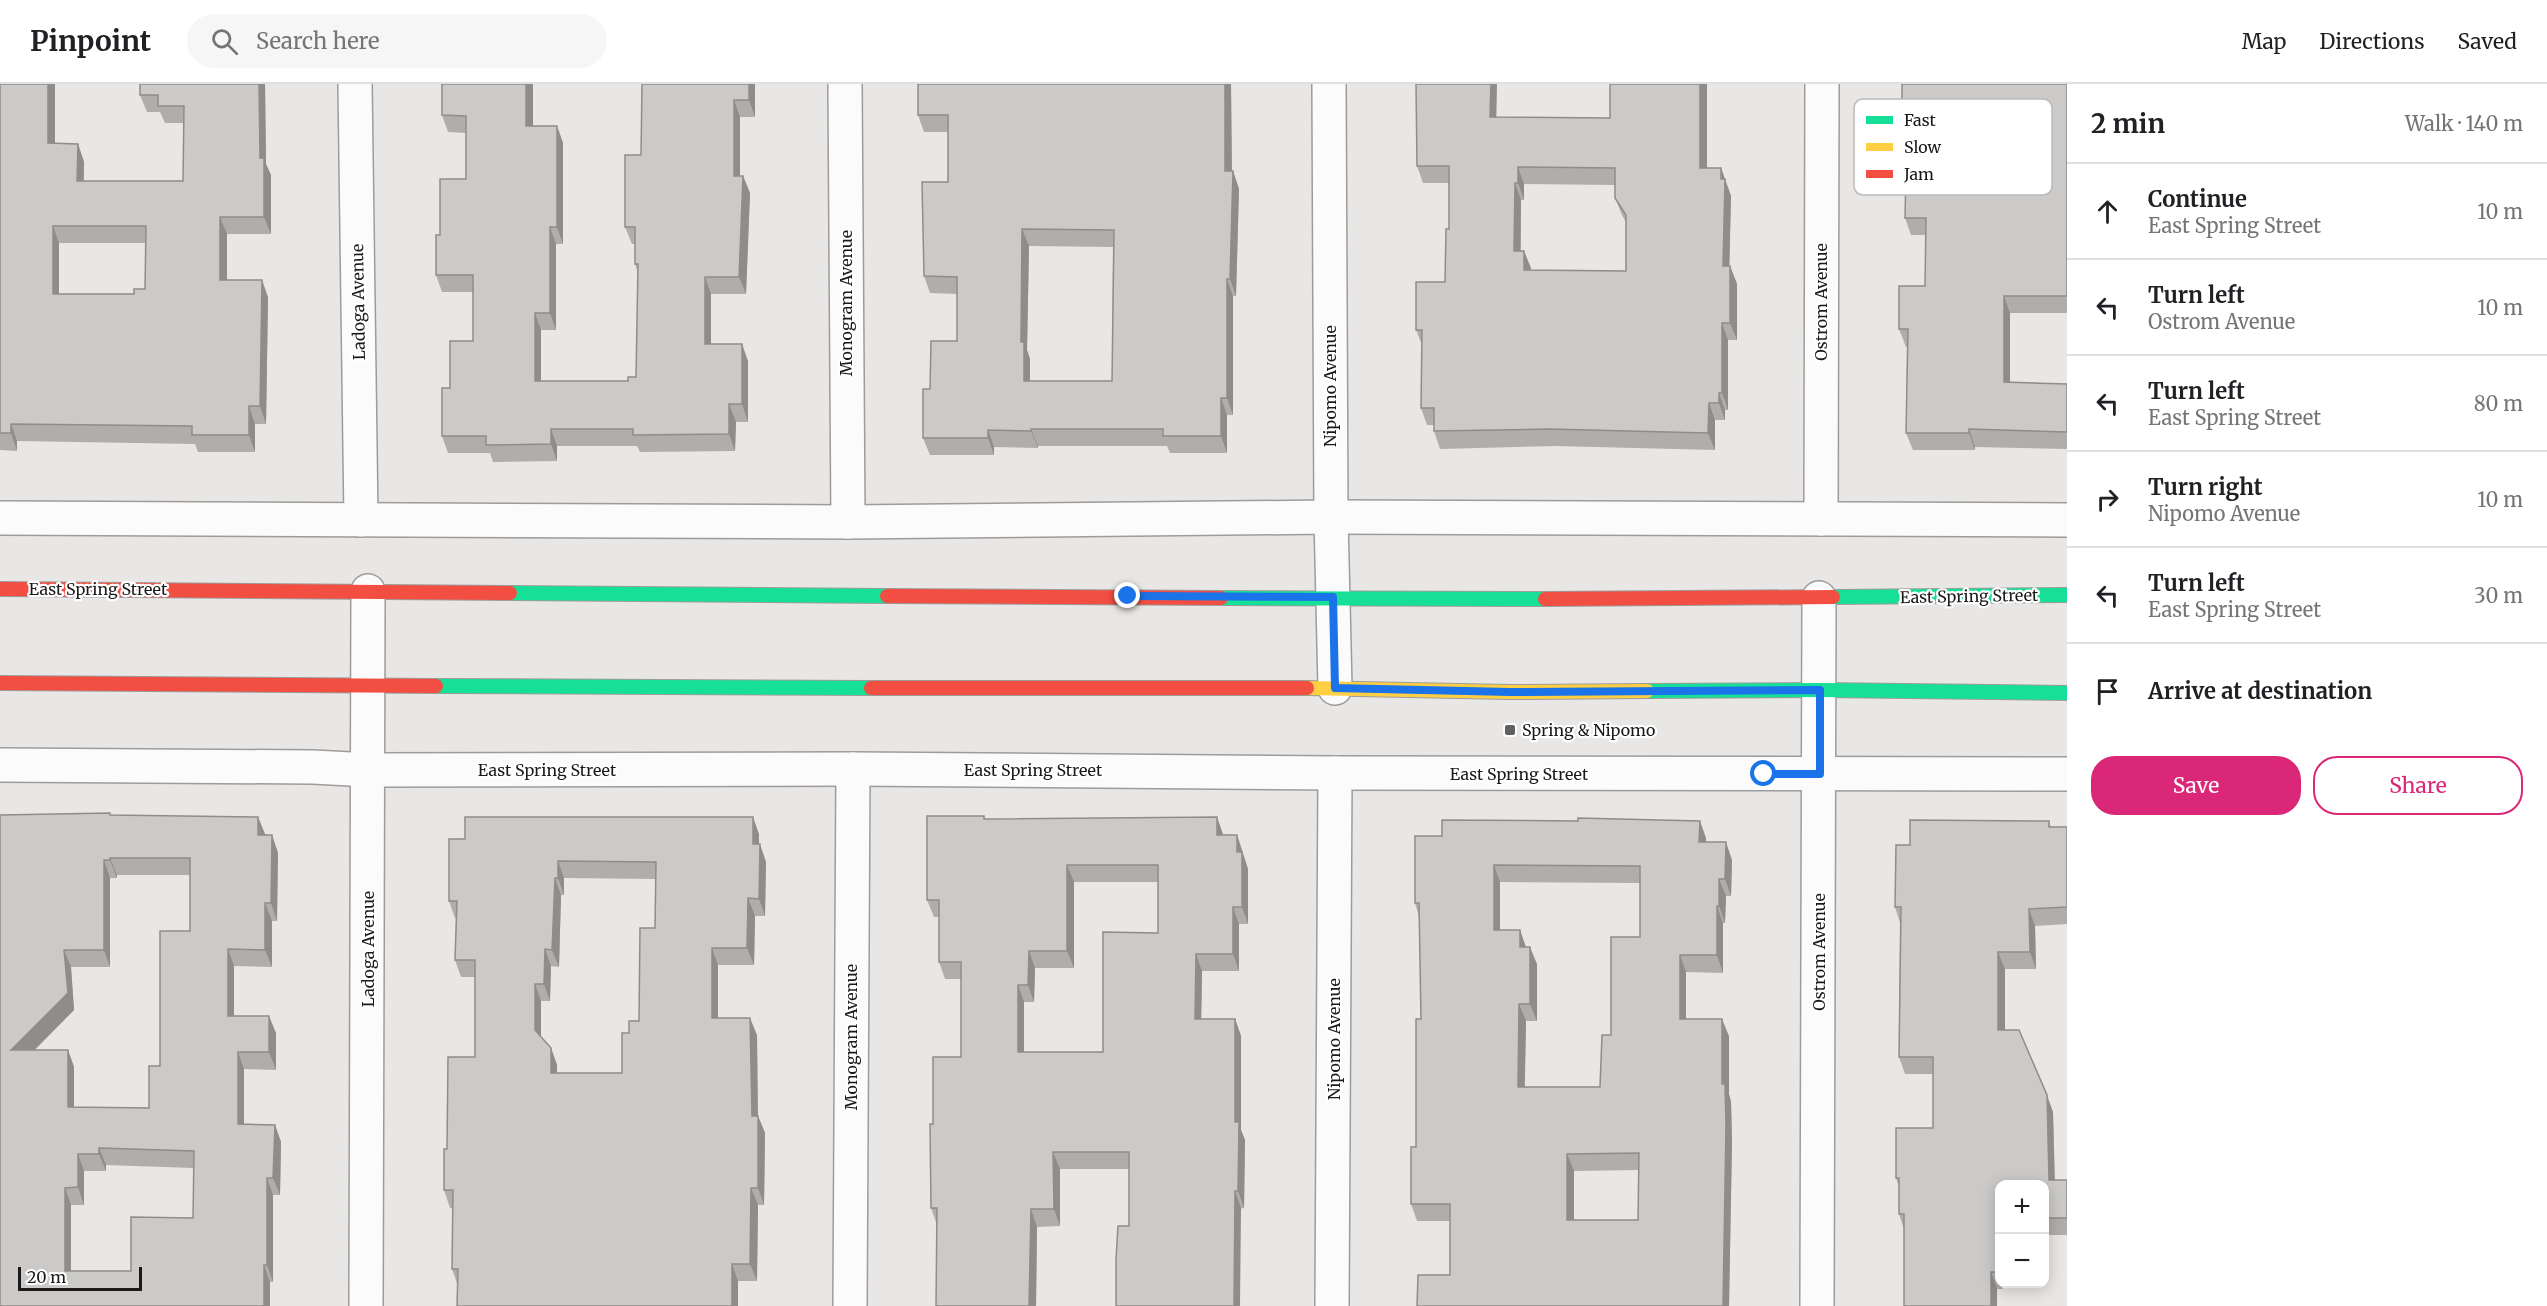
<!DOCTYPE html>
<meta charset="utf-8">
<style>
:root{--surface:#fff;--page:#f6f6f6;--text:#202124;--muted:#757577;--line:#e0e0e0;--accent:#db2777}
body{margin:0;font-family:Merriweather,serif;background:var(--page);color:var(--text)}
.controls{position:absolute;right:18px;bottom:18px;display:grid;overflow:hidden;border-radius:12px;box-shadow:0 3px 15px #0003}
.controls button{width:54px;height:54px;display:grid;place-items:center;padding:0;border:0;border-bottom:2px solid var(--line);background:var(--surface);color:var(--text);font:30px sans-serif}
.scale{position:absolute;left:18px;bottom:15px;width:124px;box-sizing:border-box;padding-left:6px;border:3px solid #1a1918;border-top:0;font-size:16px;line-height:21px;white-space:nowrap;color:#1a1918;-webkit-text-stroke:4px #fff;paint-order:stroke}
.stop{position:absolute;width:18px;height:18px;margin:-14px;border:4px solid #1a73e8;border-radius:50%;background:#fff}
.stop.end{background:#1a73e8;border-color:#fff;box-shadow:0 2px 6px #0008}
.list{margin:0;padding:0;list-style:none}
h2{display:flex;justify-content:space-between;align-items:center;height:78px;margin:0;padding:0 24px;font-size:26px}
h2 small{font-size:20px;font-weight:400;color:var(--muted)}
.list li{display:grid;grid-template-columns:39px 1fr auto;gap:18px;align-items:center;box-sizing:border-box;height:96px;padding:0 24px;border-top:2px solid var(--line)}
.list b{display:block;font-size:22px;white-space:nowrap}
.list p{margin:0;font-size:20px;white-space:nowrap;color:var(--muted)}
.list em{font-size:20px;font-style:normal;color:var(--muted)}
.actions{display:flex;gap:12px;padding:18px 24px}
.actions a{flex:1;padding:14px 0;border:2px solid var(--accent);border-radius:24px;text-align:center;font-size:21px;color:var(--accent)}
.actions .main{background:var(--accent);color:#fff}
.icon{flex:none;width:33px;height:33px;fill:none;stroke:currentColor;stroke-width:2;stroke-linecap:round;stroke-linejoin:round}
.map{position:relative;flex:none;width:2067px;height:1222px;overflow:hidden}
header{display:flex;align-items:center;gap:36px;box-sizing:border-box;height:84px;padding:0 30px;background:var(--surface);border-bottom:2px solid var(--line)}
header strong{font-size:28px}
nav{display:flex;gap:33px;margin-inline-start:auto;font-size:21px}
.search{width:420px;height:54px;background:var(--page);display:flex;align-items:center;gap:15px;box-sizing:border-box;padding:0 21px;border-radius:33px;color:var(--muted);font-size:22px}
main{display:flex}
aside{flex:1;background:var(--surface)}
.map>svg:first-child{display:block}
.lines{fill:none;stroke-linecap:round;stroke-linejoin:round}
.street-casing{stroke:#9d9c9b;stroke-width:36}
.fast-casing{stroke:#9d9c9b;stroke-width:16}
.slow-casing{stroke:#9d9c9b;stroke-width:16}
.jam-casing{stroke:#9d9c9b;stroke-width:16}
.street{stroke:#fcfbfb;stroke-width:33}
.fast{stroke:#16e098;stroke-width:14}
.slow{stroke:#ffcf43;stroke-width:14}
.jam{stroke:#f24e42;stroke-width:14}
.wall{fill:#afaeac;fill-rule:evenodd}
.shaded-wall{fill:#8e8d8c}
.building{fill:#cbcac8;stroke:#8e8d8c;stroke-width:1.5;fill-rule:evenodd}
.route{stroke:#1a73e8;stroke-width:8}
.poi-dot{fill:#626160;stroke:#fff;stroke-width:2}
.labels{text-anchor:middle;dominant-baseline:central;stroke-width:4.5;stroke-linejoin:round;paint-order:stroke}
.street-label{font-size:16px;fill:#1a1918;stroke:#fff}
.poi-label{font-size:16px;fill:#1a1918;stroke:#fff;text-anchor:start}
.key{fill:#fff;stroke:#bababa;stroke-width:1.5}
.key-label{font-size:16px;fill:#1a1918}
</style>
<header>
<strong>Pinpoint</strong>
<div class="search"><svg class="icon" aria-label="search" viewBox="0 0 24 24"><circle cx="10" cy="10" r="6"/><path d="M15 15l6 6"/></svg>Search here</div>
<nav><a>Map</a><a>Directions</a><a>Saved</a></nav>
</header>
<main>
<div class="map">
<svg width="2067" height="1222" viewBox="0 0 2067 1222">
<rect width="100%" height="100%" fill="#e9e7e5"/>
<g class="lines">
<g class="street-casing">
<g id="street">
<path d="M355,0l6,436"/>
<path d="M845,0l3,438"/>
<path d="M1329,0l2,433 4,171"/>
<path d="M0,434l848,4 483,-5 736,3"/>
<path d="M1821,435l1,-435"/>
<path d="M0,681l313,2 56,3 484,-1 482,4 732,1"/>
<path d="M366,1222l2,-715"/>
<path d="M850,1222l3,-537"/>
<path d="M1332,1222l3,-533"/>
<path d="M1817,1222l2,-708"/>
</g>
</g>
<g class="fast-casing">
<g id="fast">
<path d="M510,509l377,3"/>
<path d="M1833,513l234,-2"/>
<path d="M1221,514l324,1"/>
<path d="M436,602l435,2"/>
<path d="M1647,607l173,-1 247,3"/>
</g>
</g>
<g class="slow-casing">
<path id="slow" d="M1307,604l203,4 137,-1"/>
</g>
<g class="jam-casing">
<g id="jam">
<path d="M0,505l510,4"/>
<path d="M887,512l334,2"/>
<path d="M1545,515l288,-2"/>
<path d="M0,599l436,3"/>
<path d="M871,604h436"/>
</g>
</g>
<use href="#street" class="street"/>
<use href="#fast" class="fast"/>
<use href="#slow" class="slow"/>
<use href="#jam" class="jam"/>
</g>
<g class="wall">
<path d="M0,0h55v60h23l6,18v19h99l1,-58h-19l-5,-11h-13l-7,-17v-11h125l1,80 5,11v59h-44v46l41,17 -2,127h-11v28h-57l-3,-8 -178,-3v10l-17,-1zM59,159h87l-1,46 -11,5h-75z"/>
<path d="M440,0h93v42h24l6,17v101h-7v86h-15v51h87l8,-4 2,-104 -3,-9v-20h-3l-7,-17 16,-72 1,-71h113v33h-15v59h3l7,17 -4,101h-35v50l37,17v61h-12l-1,29 -95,1 -3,-6h-80v15l-64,1 -3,-9h-42l-6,-17 8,-48 23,-47v-49h-31l-6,-17 4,-40 26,-56v-46l-18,-1 -6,-17v-30z"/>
<path d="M1231,0l1,87h1l6,18 -3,107h-3v119h-6v38h-57l-3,-7h-129v2l-44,-1v8h-64l-7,-17 7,-49 27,-48v-47l-27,-1 -6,-17 24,-94v-50h-24l-6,-17zM1029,162l84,1 -1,134h-82v-22l-3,-9z"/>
<path d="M1707,0v84h14l10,28 -2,70h1l7,18v56h-9v70h-3v10h-10v30l-160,-4 -115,3 -6,-18v-6h-7l-6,-17 1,-63 -6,-15 29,-48 4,-53v-46h-26l-6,-17 80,-49 113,1zM1524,100l91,1v13l7,17 4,7v49l-95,-1 -7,-19h-3v-51h3z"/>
<path d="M2067,0v229h-57v69l57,2v65l-92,-2v3h-62l-7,-17 1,-86h-1l-7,-18 26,-43 1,-51h-15l-6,-17 1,-30h-1l-7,-17 4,-48z"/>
<path d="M0,731l258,2 7,18h7l6,18 -1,68h-5v46l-38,-1v50l42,17v37l-32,-1v55l31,1 6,17 -1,53h-7v87h-3v24h-270zM117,791h73v56l-30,135 -11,42 -75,-1v-40l-6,-17h-33l39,-40 -3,-43h39v-89h7zM106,1081l87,3v50l-62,53h-60v-66h13v-34h22z"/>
<path d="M984,732l1,3 238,16h14l11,34v55h-9v47h-37l-1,48h34l6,17v94l4,10 -1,68 -115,18v-57h-69v57l-23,1 -1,79h-100l1,-81 -6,-17 2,-84 28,-67v-78h-16l-6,-17v-45h-5l-7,-17zM1074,798h84v51l-55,119h-79v-50h10l1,-34h39z"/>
<path d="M2049,737l2,6h16v97l-32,2 1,43h-31v61l48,82 2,68h12v55h-23v-50h-44v99h3v5h-6v17l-93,-77 -5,-15v-27l-3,-9 37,-50v-54h-28l-6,-17 1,-134 -5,-16 15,-62z"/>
<path d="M759,750v10l7,18 -1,54h-10l-1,49h-36v53l39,17 1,81 7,17 -1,72h-6l-1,76h-19v25l-280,-20 -6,-17v-61h-2l-6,-18 3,-41 28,-92v-80h-14l-6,-17 1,-42h-1l-6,-17v-62zM564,794l91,1v49l-16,93 -10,12 -7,40h-65v-8l-6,-17 -10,-11v-36h9l1,-35 8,1 2,-72h3z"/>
<path d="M1415,752l291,2v4l26,18 -1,36h-5l-1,27h-2v50l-37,-1v47l43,17v58l2,8 1,40 -3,164 -279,-31v-54h-33l-6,-17 5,-57 5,-128 -2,-102 -4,-14zM1500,798l140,1v54l-29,98 -11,52h-75l1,-66h11v-57l-11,-17 -6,-17h-20zM1639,1086l-1,50h-64v-49z"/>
</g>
<g class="shaded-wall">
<path d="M48,0h7v77l-7,-18z"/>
<path d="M259,0h6l1,80 5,11v59l-7,-17 -4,-59z"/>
<path d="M526,0h7v59l-7,-17z"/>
<path d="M749,0h6v33l-6,-17z"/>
<path d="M1225,0h6l1,105 -7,-18z"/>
<path d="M1491,0h6l-1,50 -6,-17z"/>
<path d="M1700,0h7v101l-7,-17z"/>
<path d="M734,16l6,17v76l-6,-17z"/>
<path d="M557,42l6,17v101l-6,-17z"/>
<path d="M78,60l6,18 -1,36 -6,-17z"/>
<path d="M1518,83l6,17v16l-6,-17z"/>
<path d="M1721,84l10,28 -2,88 -6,-18z"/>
<path d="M1233,87l6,18 -3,107 -6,-17z"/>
<path d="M743,92l7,17 -4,101 -7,-17z"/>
<path d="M1515,99l6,17 -1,68 -6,-17z"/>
<path d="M220,133l7,17v63l-7,-17z"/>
<path d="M53,142l6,17v68l-6,-17z"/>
<path d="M550,143l6,17v86l-6,-17z"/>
<path d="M1022,145l7,17 -2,104 3,9v40l-6,-18 -3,-39z"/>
<path d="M1524,167l7,17v19l-7,-17z"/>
<path d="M1730,182l7,18v56l-7,-17z"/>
<path d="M705,193l6,17v67l-6,-17z"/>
<path d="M1227,195l6,17v119l-6,-17z"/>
<path d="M262,196l6,17 -2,127 -6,-18z"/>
<path d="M2004,212l6,17v86l-6,-17z"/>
<path d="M535,229l6,17v68l-6,-17z"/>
<path d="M1722,239l6,17v70l-6,-17z"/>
<path d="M742,260l6,17v61l-6,-18z"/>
<path d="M1719,309l6,17v10l-6,-17z"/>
<path d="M1221,314l6,17v38l-6,-17z"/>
<path d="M1709,319l6,17v30l-7,-17z"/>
<path d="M729,320l7,18 -1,29 -6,-17z"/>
<path d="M249,322l6,18v28l-6,-17z"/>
<path d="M11,340l6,17v10l-6,-18z"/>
<path d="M551,345l6,17v15l-6,-17z"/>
<path d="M1031,345l7,17v2l-7,-17z"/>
<path d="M1969,345l6,18v3l-6,-17z"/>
<path d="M988,346l6,17v8l-6,-17z"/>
<path d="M258,733l7,17 -1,19 -6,-18z"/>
<path d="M753,733l6,17v28l-6,-18z"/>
<path d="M1217,733l6,17v18l-6,-17z"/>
<path d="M1700,737l6,17 -1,21 -6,-17z"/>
<path d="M272,751l6,18 -1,68 -6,-18z"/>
<path d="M1237,751l11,34v55l-6,-17 -5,-55z"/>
<path d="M1726,758l6,18 -1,36 -6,-17z"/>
<path d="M760,760l6,18 -1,54 -6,-17z"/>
<path d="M110,774l7,17v3l-7,-18z"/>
<path d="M104,776l6,18v89l-6,-17z"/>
<path d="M558,777l6,17v17l-6,-17z"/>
<path d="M1067,781l7,17v86l-7,-17z"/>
<path d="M1494,781l6,17v66l-6,-18z"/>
<path d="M555,794l6,17 -2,72 -7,-17z"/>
<path d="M1719,795l7,17 -1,27 -6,-17z"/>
<path d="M748,814l7,18 -1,49 -7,-17z"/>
<path d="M265,819l7,18v46l-7,-17z"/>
<path d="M1717,822l6,17v50l-6,-18z"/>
<path d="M1233,823l6,17v47l-6,-17z"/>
<path d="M2029,825l6,17 1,43 -6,-17z"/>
<path d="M1520,846l6,18 -6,-1z"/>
<path d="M1530,863l7,17v57l-7,-17z"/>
<path d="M712,864l6,17v70l-6,-17z"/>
<path d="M228,865l6,17v67l-6,-17z"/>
<path d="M545,865l6,17 -1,35 -6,-17z"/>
<path d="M64,866l7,17 3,43 -57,57 -6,-17z"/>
<path d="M1029,867l6,17 -1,34 -6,-17z"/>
<path d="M1998,868l7,17v78l-7,-17z"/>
<path d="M1196,870l6,17 -1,65 -6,-17z"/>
<path d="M1680,871l6,17v64l-6,-17z"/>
<path d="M535,900l6,17v46l-6,-17z"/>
<path d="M1018,901l6,17v68l-6,-18z"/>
<path d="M1519,920l7,17 -2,83 -6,-17z"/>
<path d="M269,932l7,17v37l-7,-18z"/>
<path d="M750,934l7,17 1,98 -6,-17z"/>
<path d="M1235,935l6,17v94l4,10 -1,68 -6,-17 -3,-69z"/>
<path d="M1722,935l7,17v58l2,8 1,40 -3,164h-6z"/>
<path d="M551,964l6,17v25l-6,-17z"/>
<path d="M68,966l6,17v57l-6,-17z"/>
<path d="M238,968l6,17v72l-6,-17z"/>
<path d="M2047,1011l6,17 2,85 -6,-17z"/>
<path d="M758,1032l7,17 -1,72 -6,-17z"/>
<path d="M275,1041l6,17 -1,53 -7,-17z"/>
<path d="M99,1064l7,17v6l-7,-17z"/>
<path d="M1053,1068l7,17v57l-6,-17z"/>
<path d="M78,1070l6,17v34l-6,-18z"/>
<path d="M1567,1070l7,17v66l-7,-17z"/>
<path d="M267,1094l6,17v87l-6,-17z"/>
<path d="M65,1104l6,17v84l-6,-18z"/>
<path d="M751,1104l7,17 -1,76 -7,-17z"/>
<path d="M1235,1107l6,17 -1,98h-6z"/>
<path d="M1031,1125l6,18 -1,79h-7z"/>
<path d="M1997,1134l3,6v55l-3,-7z"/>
<path d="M732,1180l6,17v25h-6z"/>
<path d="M264,1181l6,17v24h-6z"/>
<path d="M1991,1188l6,17v17h-6z"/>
</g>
<g class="building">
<path d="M0,0h48v59l30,1 -1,37h106l1,-75h-26v-11h-18v-11h119l1,74h4v59h-44v63h42l-2,126h-11v29h-57v-9l-181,-2v9h-11zM53,142h93l-1,63h-11v5h-81z"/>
<path d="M442,0h84v42h31v101h-7v86h-15v68h93v-4h8l2,-113h-3v-37h-10v-72h16l1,-71h107v16h-15v76h9l-4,101h-34v67h37v60h-13v30l-96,1v-6h-82v15l-65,1v-9h-44v-48h8v-47h23v-66h-37v-40h4v-56h26v-63l-24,-1z"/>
<path d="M918,0h307v87h8l-3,108h-3v119h-6v38h-58v-7h-132v2l-43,-1v8h-65v-49h7l1,-48h26v-64l-33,-1 -2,-94h26v-67h-30zM1022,145l92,1 -2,151h-88v-39h-3z"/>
<path d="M1416,0h75l-1,33 120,1v-34h90v84h21v11h4l-2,87h7v57h-8v70h-3v10h-10l-1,30 -159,-4 -115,2v-23h-13l1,-78h-6v-48h29l1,-53h3v-63h-32zM1518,83l97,1v30l11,17v56l-102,-1v-19h-10l1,-68h3z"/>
<path d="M1902,0h165v212h-63v86l63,2v48l-98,-3v4h-63l2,-104h-9v-43h26l1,-68h-21l1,-47h-8v-48h4z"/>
<path d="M110,729v2l148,2v18h14l-1,68h-6v47l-37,-1v67h41v36h-31v72l37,1 -2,53h-6v87h-3v41h-264v-491zM110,774h80v73h-30v135h-11v42l-81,-1v-57h-57l57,-57 -4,-43h40v-90h6zM99,1064l95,3 -1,67 -62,-1v54h-66v-83l13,-1v-33h21z"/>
<path d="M927,732h57v3l233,-2v18h20v17h5v55h-9v47h-37l-1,65h40v103h4l-1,69h-3l-1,115h-118v-46l2,-34h11v-74h-76l1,57h-23l-2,97h-93l1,-98h-6l-1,-84h3v-67h28v-95h-22v-62h-12zM1067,781h91v68l-55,-1v120h-85v-67h10l1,-34h38z"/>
<path d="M465,733h288v27h7l-1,55 -11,-1 -1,50h-35v70h38l2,98h6v72h-7l-1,76h-18v42h-275l1,-37h-6l1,-79h-9v-41h3l1,-92h27v-97h-20l2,-59h-8v-62h16zM558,777l98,1 -1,66h-15l-1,93h-10v12h-7v40h-71v-25l-16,-18v-46h9l1,-35 7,1 3,-72h3z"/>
<path d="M1578,734l122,3 -1,21h27l-1,37h-6v27h-2v49h-37v64h42v65h3l1,41 -3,181h-306l1,-31h32v-71h-39v-57h5v-128h5l-2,-116h-4v-67h27v-16l136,1zM1494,781l146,1v71h-29v98h-9l-2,52h-82l1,-83h11v-57h-10v-17h-26zM1639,1069l-1,67h-71v-66z"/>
<path d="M1910,736l139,1v6h18v80l-38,2 1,43h-32v78h21l28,65 2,85h18v38h-23v-33h-44v33h-3v54h-6v34h-87v-92h-5v-36h-3v-50h37v-71h-34l2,-150h-6l1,-62h14z"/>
</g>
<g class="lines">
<path class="route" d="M1128,512l205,1 2,91 175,4 310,-2v84h-56"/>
</g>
<rect class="poi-dot" x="1504" y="640" width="12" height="12" rx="3"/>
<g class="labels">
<g class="street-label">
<text transform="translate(358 218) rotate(-91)">Ladoga Avenue</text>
<text transform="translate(1821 218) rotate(-90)">Ostrom Avenue</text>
<text transform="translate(846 219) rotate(-90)">Monogram Avenue</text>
<text transform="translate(1330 302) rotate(-90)">Nipomo Avenue</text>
<text x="98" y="505">East Spring Street</text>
<text transform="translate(1969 512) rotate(-1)">East Spring Street</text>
<text x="547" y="686">East Spring Street</text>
<text x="1033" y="686">East Spring Street</text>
<text x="1519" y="690">East Spring Street</text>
<text transform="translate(368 865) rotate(-90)">Ladoga Avenue</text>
<text transform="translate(1819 868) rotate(-90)">Ostrom Avenue</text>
<text transform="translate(851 953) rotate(-90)">Monogram Avenue</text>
<text transform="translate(1334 955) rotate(-90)">Nipomo Avenue</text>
</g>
<g class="poi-label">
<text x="1522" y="646">Spring &amp; Nipomo</text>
</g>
</g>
<rect x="1854" y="15" width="198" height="96" rx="9" class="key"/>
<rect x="1866" y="32" width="27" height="8" fill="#16e098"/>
<rect x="1866" y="59" width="27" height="8" fill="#ffcf43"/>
<rect x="1866" y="86" width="27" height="8" fill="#f24e42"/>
<g class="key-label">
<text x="1904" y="42">Fast</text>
<text x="1904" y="69">Slow</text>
<text x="1904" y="96">Jam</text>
</g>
</svg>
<div class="controls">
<button>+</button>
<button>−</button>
</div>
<div class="scale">20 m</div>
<div class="stop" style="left:1764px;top:690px"></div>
<div class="stop end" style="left:1128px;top:512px"></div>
</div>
<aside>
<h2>2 min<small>Walk · 140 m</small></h2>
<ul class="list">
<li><svg class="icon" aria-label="ahead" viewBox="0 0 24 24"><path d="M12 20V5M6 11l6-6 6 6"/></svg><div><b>Continue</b><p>East Spring Street</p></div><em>10 m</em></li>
<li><svg class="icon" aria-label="left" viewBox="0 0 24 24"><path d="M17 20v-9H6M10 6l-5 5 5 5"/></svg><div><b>Turn left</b><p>Ostrom Avenue</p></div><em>10 m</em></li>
<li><svg class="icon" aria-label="left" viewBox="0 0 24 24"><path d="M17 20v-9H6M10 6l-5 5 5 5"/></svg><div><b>Turn left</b><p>East Spring Street</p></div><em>80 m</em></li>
<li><svg class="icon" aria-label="right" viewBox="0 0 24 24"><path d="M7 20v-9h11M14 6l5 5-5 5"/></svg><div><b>Turn right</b><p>Nipomo Avenue</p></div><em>10 m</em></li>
<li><svg class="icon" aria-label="left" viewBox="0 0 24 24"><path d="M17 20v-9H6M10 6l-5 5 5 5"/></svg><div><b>Turn left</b><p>East Spring Street</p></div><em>30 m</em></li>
<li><svg class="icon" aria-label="arrive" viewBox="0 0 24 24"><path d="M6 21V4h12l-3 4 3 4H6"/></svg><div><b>Arrive at destination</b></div></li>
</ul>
<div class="actions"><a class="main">Save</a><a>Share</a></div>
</aside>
</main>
